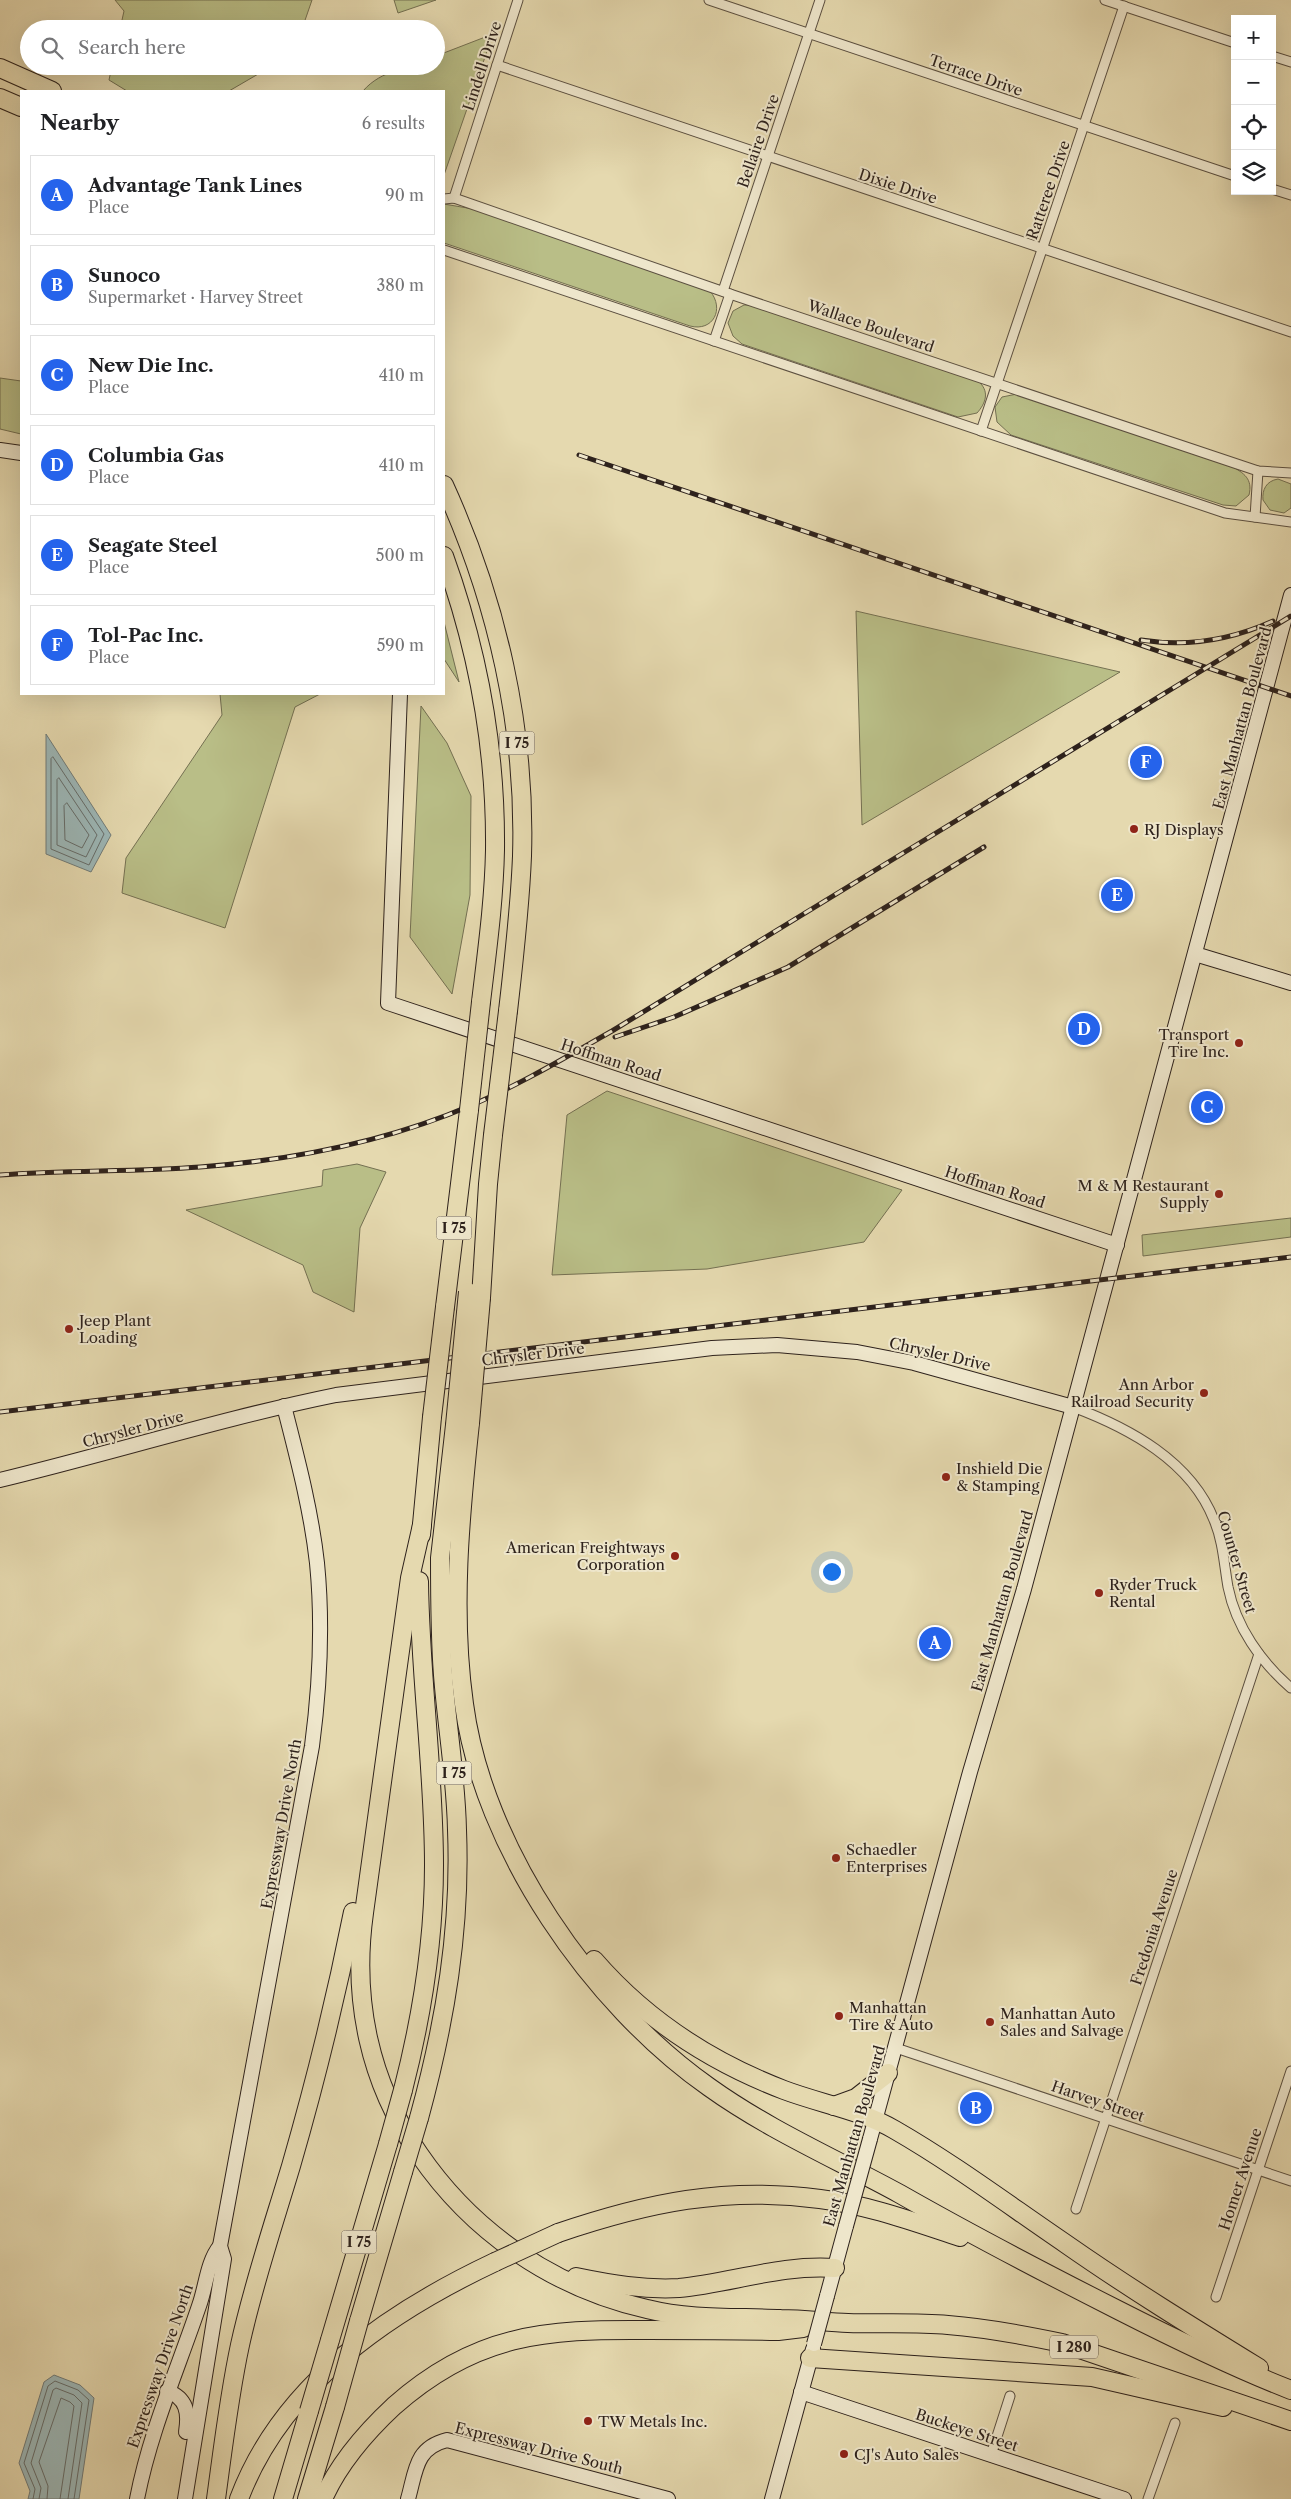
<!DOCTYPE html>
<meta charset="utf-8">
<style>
:root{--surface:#fff;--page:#f2f2f2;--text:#202124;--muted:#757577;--line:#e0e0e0;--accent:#2563eb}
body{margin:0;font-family:"Libre Caslon Text",serif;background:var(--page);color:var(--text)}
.controls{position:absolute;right:15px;top:15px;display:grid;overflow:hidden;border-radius:0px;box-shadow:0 5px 20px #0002}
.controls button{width:45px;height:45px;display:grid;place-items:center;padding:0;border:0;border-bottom:1px solid var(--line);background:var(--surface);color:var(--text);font:25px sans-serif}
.you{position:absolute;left:831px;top:1571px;width:18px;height:18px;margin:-12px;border:4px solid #fff;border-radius:50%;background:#1a73e8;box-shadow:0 0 0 8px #1a73e833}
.badge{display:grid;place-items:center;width:32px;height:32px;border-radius:50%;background:var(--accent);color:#fff;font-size:16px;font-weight:700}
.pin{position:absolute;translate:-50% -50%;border:2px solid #fff;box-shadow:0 1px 5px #0006}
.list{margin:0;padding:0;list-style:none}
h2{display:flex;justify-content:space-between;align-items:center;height:65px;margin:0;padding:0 20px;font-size:21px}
h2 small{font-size:16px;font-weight:400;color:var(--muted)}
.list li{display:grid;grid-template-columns:32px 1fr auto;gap:15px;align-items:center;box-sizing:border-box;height:80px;margin:0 10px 10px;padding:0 10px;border:1px solid var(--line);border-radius:0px}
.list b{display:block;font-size:19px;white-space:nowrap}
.list p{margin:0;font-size:16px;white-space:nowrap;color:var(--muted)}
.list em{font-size:16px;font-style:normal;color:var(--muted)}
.icon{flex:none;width:28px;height:28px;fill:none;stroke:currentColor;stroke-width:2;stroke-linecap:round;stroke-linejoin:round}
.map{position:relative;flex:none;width:1291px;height:2499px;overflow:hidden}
.search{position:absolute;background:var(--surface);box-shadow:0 5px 20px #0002;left:20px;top:20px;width:425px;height:55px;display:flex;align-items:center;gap:12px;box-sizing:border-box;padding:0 18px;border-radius:28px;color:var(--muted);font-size:19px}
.panel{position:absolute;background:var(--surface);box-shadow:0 5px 20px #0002;left:20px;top:90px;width:425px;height:605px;border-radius:0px}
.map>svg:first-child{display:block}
.green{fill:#b9be87;stroke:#747052}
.water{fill:#9cb7b7;stroke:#707b79}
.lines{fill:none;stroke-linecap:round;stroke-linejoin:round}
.shore{stroke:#656c6a;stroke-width:1}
.street-casing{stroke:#5c5041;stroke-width:11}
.secondary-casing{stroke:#2e221c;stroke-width:16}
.highway-casing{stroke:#2e221c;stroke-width:20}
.street{stroke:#eee6cb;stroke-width:9}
.secondary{stroke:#eee6cb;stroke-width:14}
.highway{stroke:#e5d9af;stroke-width:18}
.rail-casing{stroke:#2e221c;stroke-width:5}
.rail{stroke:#eee6cb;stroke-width:3;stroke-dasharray:9;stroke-linecap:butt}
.secondary-bridge-casing{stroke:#2e221c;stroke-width:16;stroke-linecap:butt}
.highway-bridge-casing{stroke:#2e221c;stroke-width:20;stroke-linecap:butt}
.secondary-bridge{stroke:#eee6cb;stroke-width:14}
.highway-bridge{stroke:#e5d9af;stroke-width:18}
.poi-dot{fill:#8f2418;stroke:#eee6cb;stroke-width:2}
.labels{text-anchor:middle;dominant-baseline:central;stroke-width:4;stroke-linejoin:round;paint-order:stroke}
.shield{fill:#eee6cb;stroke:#685d50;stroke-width:1}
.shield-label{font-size:14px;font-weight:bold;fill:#2e221c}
.street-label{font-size:15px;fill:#2e221c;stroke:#eee6cb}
.poi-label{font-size:15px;fill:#2e221c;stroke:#eee6cb;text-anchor:start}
</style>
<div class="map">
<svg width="1291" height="2499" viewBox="0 0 1291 2499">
<rect width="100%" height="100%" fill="#e5d9af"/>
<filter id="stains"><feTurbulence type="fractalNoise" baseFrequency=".004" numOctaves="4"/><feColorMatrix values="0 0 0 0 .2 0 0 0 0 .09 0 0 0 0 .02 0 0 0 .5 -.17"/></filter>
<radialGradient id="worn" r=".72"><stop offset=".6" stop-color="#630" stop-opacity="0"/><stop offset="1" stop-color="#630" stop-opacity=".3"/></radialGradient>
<g class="green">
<path d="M115,0h197l-10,29h-182l4,-18z"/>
<path d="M394,0h42l-38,13z"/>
<path d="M493,34l-49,141v-84h-81c18,-21 47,-25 73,-25v-10z"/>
<path d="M112,66h160l-43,25h-102l-18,-11z"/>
<path d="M444,204l29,5 237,82c15,18 3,41 -20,35l-243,-82 -3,-1z"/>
<path d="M744,305h7l227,76c12,10 8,22 -1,32l-19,4 -216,-73 -9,-8 -5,-13 5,-12z"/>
<path d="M0,378l21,3v53l-21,-5z"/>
<path d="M1017,394l214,72c13,7 22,13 18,29l-13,11 -13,-1 -212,-70 -14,-13 -2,-15 7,-10z"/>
<path d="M1278,479l13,5v24l-7,5 -14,-3 -7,-10c-1,-10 3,-19 15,-21z"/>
<path d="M856,611l264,61 -258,153z"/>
<path d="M444,622l15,60 -15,-23z"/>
<path d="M220,694h100l-25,13 -70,221 -103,-35 4,-35 96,-143z"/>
<path d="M421,706l26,37 24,53 -1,99 -18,99 -42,-57z"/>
<path d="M607,1091l295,99 -38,52 -157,27 -155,6 15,-160z"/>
<path d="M357,1164l29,8 -26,56 -6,84 -41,-20 -10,-27 -117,-55 136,-24 1,-16z"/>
<path d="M1291,1218v19l-148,19 -1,-21z"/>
</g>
<g class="water">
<path d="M46,734l65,101 -20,37 -45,-18z"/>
<path d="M54,2375l26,10 14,13 -15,101h-51l2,-8 -11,-28 25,-81z"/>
</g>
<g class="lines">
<g class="shore">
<path d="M53,757l51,77 -15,31 -38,-16v-90z"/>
<path d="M59,778l38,57 -11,22 -29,-12v-65z"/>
<path d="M67,803l22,32 -7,13 -17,-8 -1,-34z"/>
<path d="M33,2499l2,-10 -11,-26 24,-77 7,-5 23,9 11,10 -15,99"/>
<path d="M39,2499l2,-11 -10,-25 22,-73 3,-2 18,7 8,8 -14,96"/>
<path d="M47,2499l1,-13 -9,-24 22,-64 9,4 4,4 -14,93"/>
</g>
<g class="street-casing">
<g id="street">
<path d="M709,0l526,176"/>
<path d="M1105,0l130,43"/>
<path d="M1272,56l19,6"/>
<path d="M497,65l794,267"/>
<path d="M1272,189l19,6"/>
<path d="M454,198l64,-198"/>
<path d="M444,199l10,-1 276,96 528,177 33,2"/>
<path d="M444,250l781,263 66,9"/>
<path d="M723,291l97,-291"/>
<path d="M714,341l16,-47"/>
<path d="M981,431l143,-425"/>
<path d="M1255,517l3,-46"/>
<path d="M1073,1407c56,21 118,54 141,113 9,21 10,44 14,67 8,40 33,75 63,101"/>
<path d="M896,2048l395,133"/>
<path d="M1076,2209l183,-555"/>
<path d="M1216,2297l75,-226"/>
<path d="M991,2455l19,-59"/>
<path d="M1148,2499l27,-76"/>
</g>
</g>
<g class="secondary-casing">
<g id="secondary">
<path d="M0,450l21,3"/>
<path d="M400,694l-12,309 729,242"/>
<path d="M1195,954l96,29"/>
<path d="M0,1480c112,-27 223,-62 336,-85l376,-47 65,-3 80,7 57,11 159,44"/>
<path d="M870,2139l100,-367 54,-183 267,-994"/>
<path d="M827,2296l19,-70"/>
<path d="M167,2391c20,7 22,22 19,41"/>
<path d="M801,2392l323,107"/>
<path d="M137,2499c13,-67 40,-128 62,-193 7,-19 8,-44 21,-60"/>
<path d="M185,2499l39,-240 -4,-13 92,-500c8,-61 11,-122 5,-183 -6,-54 -20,-106 -33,-157"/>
<path d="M408,2499c8,-28 7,-51 39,-59l221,59"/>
<path d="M772,2499l41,-150"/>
</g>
</g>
<g class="highway-casing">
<g id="highway">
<path d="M0,68l52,23"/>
<path d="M0,98l21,9"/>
<path d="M444,485c53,116 82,243 78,371 -2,52 -8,103 -14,155"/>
<path d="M444,556c34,94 52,194 51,294 -1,51 -8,101 -14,152"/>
<path d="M481,1298l7,-114 5,-49"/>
<path d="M445,1307l24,-197"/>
<path d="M470,1423c-10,93 -19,188 -6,281 19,144 128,301 245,383 60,43 127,72 191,107 72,41 145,79 218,116 57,29 114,57 173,80"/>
<path d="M422,1525l-12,53 -46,335c-12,86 5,169 55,241 54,79 135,134 228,155 44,11 89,8 134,10 22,0 44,3 67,4 33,1 67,-1 100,2 39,3 76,10 114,18l229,78"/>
<path d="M421,1535l11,-118"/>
<path d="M594,1960c51,59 117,102 190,130 37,14 77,20 111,40 59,34 115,76 171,114 63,44 128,84 193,124"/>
<path d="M403,2090c19,-74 31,-149 31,-225 0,-95 -14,-189 -15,-284"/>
<path d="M834,2106l22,-8 32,-25"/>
<path d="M419,2118c26,-95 42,-189 38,-288 -1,-52 -10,-103 -14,-155 -3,-39 -3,-78 -3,-117l15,-133"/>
<path d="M558,2233c88,-30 168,-47 262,-34 48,6 94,23 140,38"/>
<path d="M576,2277c34,7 68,13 103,11 52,-5 103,-24 156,-20"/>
<path d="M359,2321l44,-149"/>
<path d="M330,2340l58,-196"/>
<path d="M810,2358l282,19 131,30"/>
<path d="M216,2499c7,-51 13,-103 24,-154 13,-60 33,-119 51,-179 24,-83 45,-168 62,-254"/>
<path d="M239,2499c43,-115 150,-187 256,-237"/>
<path d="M283,2499l26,-88"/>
<path d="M307,2499l28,-92"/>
<path d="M323,2499c16,-36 42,-66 71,-93 81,-72 151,-77 254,-76 44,0 87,0 130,1l25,-3"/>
</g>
</g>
<use href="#street" class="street"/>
<use href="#secondary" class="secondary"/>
<use href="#highway" class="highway"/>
<g class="rail-casing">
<g id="rail">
<path d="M579,455l712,241"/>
<path d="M1141,640c45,7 90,0 132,-19"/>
<path d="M615,1037l59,-20 114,-50 196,-120"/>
<path d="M0,1175c67,-5 134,-3 200,-8 93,-7 186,-25 272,-62 49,-21 94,-48 140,-74l679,-415"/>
<path d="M0,1412l1291,-155"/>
</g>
</g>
<use href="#rail" class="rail"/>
<g class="secondary-bridge-casing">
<g id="secondary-bridge">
<path d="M846,2226l24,-87"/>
<path d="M814,2344l13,-48"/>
</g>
</g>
<g class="highway-bridge-casing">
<g id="highway-bridge">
<path d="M469,1110l12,-108"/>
<path d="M493,1135l15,-124"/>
<path d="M432,1417l13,-110"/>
<path d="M470,1423l11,-125"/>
<path d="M455,1425l13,-133"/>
<path d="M388,2144l15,-54"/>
<path d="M403,2172l16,-54"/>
<path d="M495,2262l63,-29"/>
<path d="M335,2407l24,-86"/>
<path d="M309,2411l21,-71"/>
</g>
</g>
<use href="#secondary-bridge" class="secondary-bridge"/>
<use href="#highway-bridge" class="highway-bridge"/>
</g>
<g class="poi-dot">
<circle cx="1134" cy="829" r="5"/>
<circle cx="1239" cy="1043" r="5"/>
<circle cx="1219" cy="1194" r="5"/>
<circle cx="69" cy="1329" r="5"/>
<circle cx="1204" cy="1393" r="5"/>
<circle cx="946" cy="1477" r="5"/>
<circle cx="675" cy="1556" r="5"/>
<circle cx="1099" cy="1593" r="5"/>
<circle cx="836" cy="1858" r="5"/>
<circle cx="839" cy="2016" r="5"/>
<circle cx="990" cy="2022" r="5"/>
<circle cx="588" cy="2421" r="5"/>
<circle cx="844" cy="2454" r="5"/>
</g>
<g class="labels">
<g class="shield">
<rect x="499.5" y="731.5" width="35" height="23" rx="4"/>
<rect x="436.5" y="1216.5" width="35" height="23" rx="4"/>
<rect x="436.5" y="1761.5" width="35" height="23" rx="4"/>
<rect x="341.5" y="2230.5" width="35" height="23" rx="4"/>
<rect x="1050" y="2335.5" width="48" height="23" rx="4"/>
</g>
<g class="shield-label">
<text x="517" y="743">I 75</text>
<text x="454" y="1228">I 75</text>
<text x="454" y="1773">I 75</text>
<text x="359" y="2242">I 75</text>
<text x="1074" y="2347">I 280</text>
</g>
<g class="street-label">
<text transform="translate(482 66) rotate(-72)">Lindell Drive</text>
<text transform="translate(976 75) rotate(19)">Terrace Drive</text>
<text transform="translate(758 141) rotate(-71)">Bellaire Drive</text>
<text transform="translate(898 186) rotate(18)">Dixie Drive</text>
<text transform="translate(1048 190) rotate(-71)">Ratteree Drive</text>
<text transform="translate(871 326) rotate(19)">Wallace Boulevard</text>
<text transform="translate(1242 718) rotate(-75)">East Manhattan Boulevard</text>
<text transform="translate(611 1060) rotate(18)">Hoffman Road</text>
<text transform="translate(995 1187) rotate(18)">Hoffman Road</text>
<text transform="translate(533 1354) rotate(-7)">Chrysler Drive</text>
<text transform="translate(940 1354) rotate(13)">Chrysler Drive</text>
<text transform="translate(133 1429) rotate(-15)">Chrysler Drive</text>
<text transform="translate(1237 1562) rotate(74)">Counter Street</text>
<text transform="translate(1002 1601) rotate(-74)">East Manhattan Boulevard</text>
<text transform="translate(281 1824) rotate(-80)">Expressway Drive North</text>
<text transform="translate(1154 1927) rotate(-72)">Fredonia Avenue</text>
<text transform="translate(1098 2101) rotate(19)">Harvey Street</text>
<text transform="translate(854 2136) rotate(-74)">East Manhattan Boulevard</text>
<text transform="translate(1240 2179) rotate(-72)">Homer Avenue</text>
<text transform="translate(160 2366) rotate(-71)">Expressway Drive North</text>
<text transform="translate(967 2430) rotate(18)">Buckeye Street</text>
<text transform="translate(539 2448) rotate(14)">Expressway Drive South</text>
</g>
<g class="poi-label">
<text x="1144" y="829">RJ Displays</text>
<text x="1229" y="1034" text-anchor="end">Transport<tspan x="1229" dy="17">Tire Inc.</tspan></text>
<text x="1209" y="1185" text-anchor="end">M &amp; M Restaurant<tspan x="1209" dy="17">Supply</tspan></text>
<text x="79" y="1320">Jeep Plant<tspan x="79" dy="17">Loading</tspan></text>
<text x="1194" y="1384" text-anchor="end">Ann Arbor<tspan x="1194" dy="17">Railroad Security</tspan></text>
<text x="956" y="1468">Inshield Die<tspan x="956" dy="17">&amp; Stamping</tspan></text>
<text x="665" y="1547" text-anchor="end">American Freightways<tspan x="665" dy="17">Corporation</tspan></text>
<text x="1109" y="1584">Ryder Truck<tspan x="1109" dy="17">Rental</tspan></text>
<text x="846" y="1849">Schaedler<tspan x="846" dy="17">Enterprises</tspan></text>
<text x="849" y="2007">Manhattan<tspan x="849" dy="17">Tire &amp; Auto</tspan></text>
<text x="1000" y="2013">Manhattan Auto<tspan x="1000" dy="17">Sales and Salvage</tspan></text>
<text x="598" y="2421">TW Metals Inc.</text>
<text x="854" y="2454">CJ's Auto Sales</text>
</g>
</g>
<rect width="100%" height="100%" filter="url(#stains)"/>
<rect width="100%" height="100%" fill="url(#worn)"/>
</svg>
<div class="controls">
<button>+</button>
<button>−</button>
<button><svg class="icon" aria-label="locate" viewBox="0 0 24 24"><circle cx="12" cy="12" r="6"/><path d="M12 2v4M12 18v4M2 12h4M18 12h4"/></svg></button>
<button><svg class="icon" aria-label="layers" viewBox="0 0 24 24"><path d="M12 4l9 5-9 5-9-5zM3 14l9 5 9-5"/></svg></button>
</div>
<div class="you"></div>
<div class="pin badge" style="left:935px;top:1643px">A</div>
<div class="pin badge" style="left:976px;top:2108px">B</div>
<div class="pin badge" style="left:1207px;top:1107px">C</div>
<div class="pin badge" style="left:1084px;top:1029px">D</div>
<div class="pin badge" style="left:1117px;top:895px">E</div>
<div class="pin badge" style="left:1146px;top:762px">F</div>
<div class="search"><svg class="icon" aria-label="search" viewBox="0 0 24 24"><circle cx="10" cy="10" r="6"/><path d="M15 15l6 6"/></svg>Search here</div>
<section class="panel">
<h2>Nearby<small>6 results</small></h2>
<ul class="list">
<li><span class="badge">A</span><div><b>Advantage Tank Lines</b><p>Place</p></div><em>90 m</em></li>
<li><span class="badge">B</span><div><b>Sunoco</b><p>Supermarket · Harvey Street</p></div><em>380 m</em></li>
<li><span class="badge">C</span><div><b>New Die Inc.</b><p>Place</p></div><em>410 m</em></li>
<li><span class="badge">D</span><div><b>Columbia Gas</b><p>Place</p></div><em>410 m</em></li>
<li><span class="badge">E</span><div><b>Seagate Steel</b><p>Place</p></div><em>500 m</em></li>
<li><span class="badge">F</span><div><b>Tol-Pac Inc.</b><p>Place</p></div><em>590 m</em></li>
</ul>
</section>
</div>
